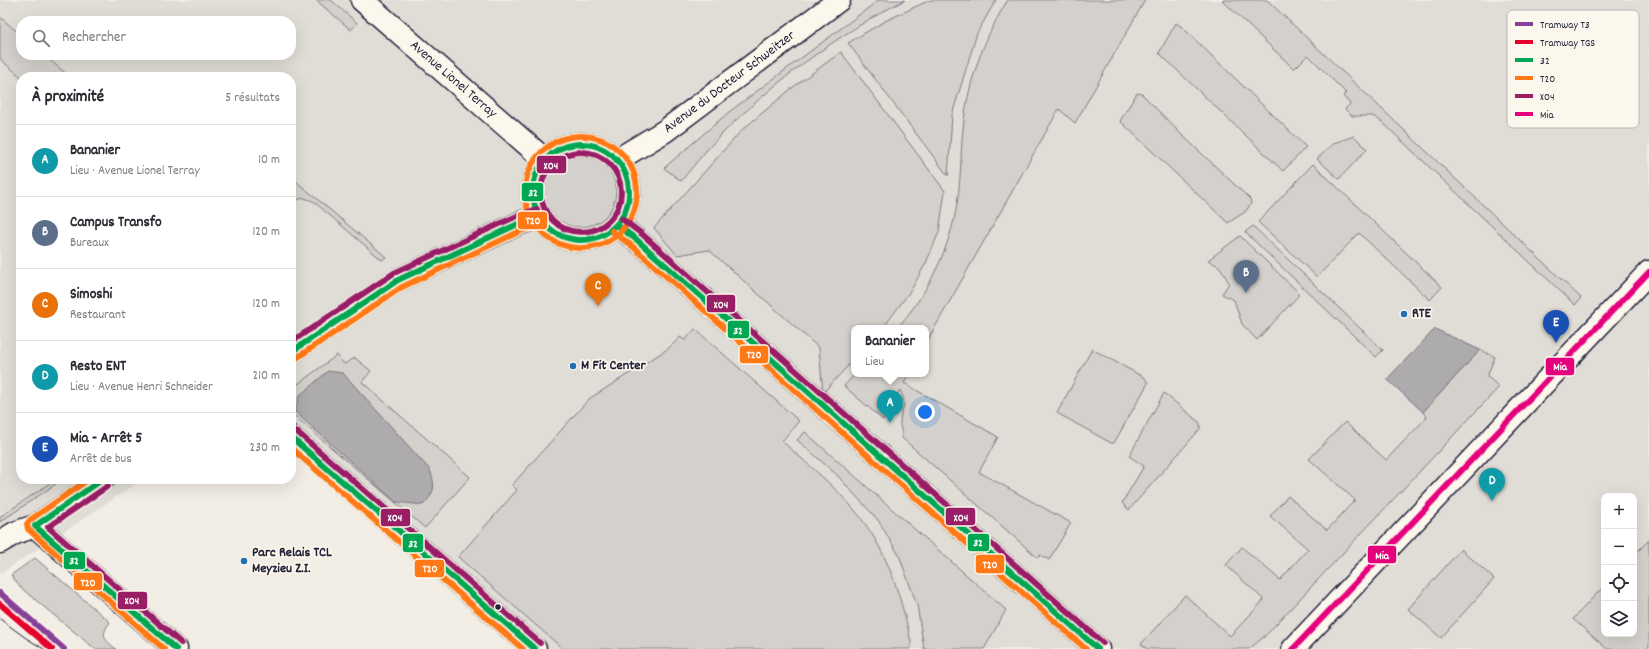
<!DOCTYPE html>
<html lang="fr">
<meta charset="utf-8">
<style>
:root{--surface:#fff;--page:#f2f2f3;--text:#2b2b33;--muted:#7c7c81;--line:#e1e1e2;--accent:#ea580c}
body{margin:0;font-family:Dekko,sans-serif;background:var(--page);color:var(--text)}
.controls{position:absolute;right:12px;bottom:12px;display:grid;overflow:hidden;border-radius:8px;box-shadow:0 4px 16px #0002}
.controls button{width:36px;height:36px;display:grid;place-items:center;padding:0;border:0;border-bottom:1px solid var(--line);background:var(--surface);color:var(--text);font:20px sans-serif}
.you{position:absolute;left:925px;top:412px;width:14px;height:14px;margin:-10px;border:3px solid #fff;border-radius:50%;background:#1a73e8;box-shadow:0 0 0 6px #1a73e833}
.badge{display:grid;place-items:center;width:26px;height:26px;border-radius:50%;background:var(--accent);color:#fff;font-size:13px;font-weight:700}
.pin{position:absolute;translate:-50% -33px;filter:drop-shadow(0 1px 2px #0008)}
.pin::after{content:'';position:absolute;top:21px;width:14px;height:12px;background:inherit;clip-path:polygon(0 0,100% 0,50% 100%)}
.popup{position:absolute;left:851px;top:325px;width:78px;height:52px;box-sizing:border-box;display:grid;place-content:center;border-radius:8px;background:var(--surface);filter:drop-shadow(0 1px 3px #0005);font-size:13px;white-space:nowrap;color:var(--muted)}
.popup b{font-size:15px;color:var(--text)}
.popup::after{content:'';position:absolute;left:50%;top:100%;margin-left:-8px;border:8px solid transparent;border-top-color:var(--surface)}
.list{margin:0;padding:0;list-style:none}
h2{display:flex;justify-content:space-between;align-items:center;height:52px;margin:0;padding:0 16px;font-size:17px}
h2 small{font-size:13px;font-weight:400;color:var(--muted)}
.list li{display:grid;grid-template-columns:26px 1fr auto;gap:12px;align-items:center;box-sizing:border-box;height:72px;padding:0 16px;border-top:1px solid var(--line)}
.list b{display:block;font-size:15px;white-space:nowrap}
.list p{margin:0;font-size:13px;white-space:nowrap;color:var(--muted)}
.list em{font-size:13px;font-style:normal;color:var(--muted)}
.icon{flex:none;width:22px;height:22px;fill:none;stroke:currentColor;stroke-width:2;stroke-linecap:round;stroke-linejoin:round}
.map{position:relative;flex:none;width:1649px;height:649px;overflow:hidden}
.search{position:absolute;background:var(--surface);box-shadow:0 4px 16px #0002;left:16px;top:16px;width:280px;height:44px;display:flex;align-items:center;gap:10px;box-sizing:border-box;padding:0 14px;border-radius:16px;color:var(--muted);font-size:15px}
.panel{position:absolute;background:var(--surface);box-shadow:0 4px 16px #0002;left:16px;top:72px;width:280px;height:412px;border-radius:16px}
.map>svg:first-child{display:block}
.built{fill:#e0dcd6;fill-rule:evenodd}
.green{fill:#d4d1cc;stroke:#7b7a84}
.water{fill:#aeabad;stroke:#76747f}
.lines{fill:none;stroke-linecap:round;stroke-linejoin:round}
.minor-casing{stroke:#22223b;stroke-width:25}
.minor{stroke:#fbf7ec;stroke-width:22}
.tram{stroke:#22223b;stroke-width:1}
.bus-1-casing{stroke:#fbf7ec;stroke-width:9}
.bus-2-casing{stroke:#fbf7ec;stroke-width:9}
.bus-3-casing{stroke:#fbf7ec;stroke-width:9}
.bus-4-casing{stroke:#fbf7ec;stroke-width:9}
.bus-1{stroke:#00a651;stroke-width:6}
.bus-2{stroke:#ff7917;stroke-width:6}
.bus-3{stroke:#991e66;stroke-width:6}
.bus-4{stroke:#e5007d;stroke-width:6}
.tram-1-casing{stroke:#fbf7ec;stroke-width:9}
.tram-2-casing{stroke:#fbf7ec;stroke-width:9}
.tram-1{stroke:#873f98;stroke-width:6}
.tram-2{stroke:#e4002b;stroke-width:6}
.poi-dot{fill:#1f6fb2;stroke:#fbf7ec;stroke-width:1.5}
.bus-dot{fill:#22223b;stroke:#fbf7ec;stroke-width:1.5}
.labels{text-anchor:middle;dominant-baseline:central;stroke-width:3.5;stroke-linejoin:round;paint-order:stroke}
.street-label{font-size:14px;fill:#22223b;stroke:#fbf7ec}
.poi-label{font-size:14px;font-weight:bold;fill:#22223b;stroke:#fbf7ec;text-anchor:start}
.key{fill:#fbf7ec;stroke:#bab7b7;stroke-width:1}
.key-label{font-size:11px;fill:#22223b}
.line-badge{stroke:#fbf7ec;stroke-width:1.5}
.badge-label{font-size:11px;text-anchor:middle;font-weight:bold;fill:#fff}
</style>
<div class="map">
<svg width="1649" height="649" viewBox="0 0 1649 649">
<rect width="100%" height="100%" fill="#f2eee5"/>
<filter id="ink" filterUnits="userSpaceOnUse"><feTurbulence type="fractalNoise" baseFrequency=".025" numOctaves="2"/><feDisplacementMap in="SourceGraphic" scale="8" xChannelSelector="R" yChannelSelector="G"/><feConvolveMatrix kernelMatrix="1 2 1 2 8 2 1 2 1" color-interpolation-filters="sRGB"/></filter>
<g filter="url(#ink)">
<path class="built" d="M0,0h1649v649h-1111l-247,-216v-356h-270v402h122l-143,95zM21,21h270v34h-270zM854,328h72v46h-72zM1604,496h30v138h-30z"/>
<g class="green">
<path d="M316,0h15l26,23 -6,7z"/>
<path d="M879,0h26c-69,35 -134,84 -188,139 -13,13 -24,28 -36,42l-17,-13 65,-56z"/>
<path d="M930,0h66l-19,33 -25,82 -4,61 -100,-133 37,-22z"/>
<path d="M1008,0h137l-70,123 -16,-14 -133,234v-15h-29c30,-33 53,-79 60,-124 5,-30 3,-61 8,-91 6,-39 22,-81 43,-113z"/>
<path d="M1222,0h45l314,298 -6,7 -193,-183 -9,-6h-21l-7,-7 5,-5 -7,-8 3,-3 -38,-38 -14,14z"/>
<path d="M0,17l21,18v20h23l26,22h-49l-21,-18z"/>
<path d="M1176,23l6,4 124,120 -23,24 -124,-118z"/>
<path d="M841,52l104,139 -6,41 -13,31 -15,27 -28,38h-29v31l-31,34 -4,-45 -110,-98 -32,5 -23,-27 88,-98 50,-42z"/>
<path d="M1137,93l5,1 39,40 69,65 1,5 -6,8 -17,11 -108,-102z"/>
<path d="M1354,136l13,13 -28,30 -22,-20 17,-16z"/>
<circle cx="580" cy="191" r="36"/>
<path d="M1313,164l129,123 -12,13 -71,-67 -42,44 -59,-55z"/>
<path d="M291,177l95,80 -4,3 -69,-59 -9,-3 -13,3z"/>
<path d="M1253,226l130,124 -7,7 -131,-125z"/>
<path d="M1240,236l58,56v4l-41,44 -15,-16 -8,-24 -12,-6 7,-11 -9,-16 -12,-7z"/>
<path d="M695,329l104,92 -17,20c29,27 64,53 86,87 23,34 34,74 43,114v7h-348l-105,-92 59,-67 -5,-5 77,-86 80,-51 11,-11 5,3z"/>
<path d="M1092,349l53,29 3,5 -34,60h-3l-54,-30z"/>
<path d="M1480,350l15,7 -8,19 12,11 -235,250 -15,12h-102l-6,-5 44,-49 45,41 34,-36 -38,-35 16,-18 38,33 28,-31 -38,-33 18,-20 39,34 28,-30 -46,-41 36,-37 41,38 41,-43 -4,-5z"/>
<path d="M337,355l7,9 11,-6 16,13 -9,11 108,95 -45,51 -134,-115v-24z"/>
<path d="M855,374h54l-5,9 94,54 -19,35 92,51 -22,37 -9,-5 -2,3 -136,-120c1,-6 -3,-11 -2,-16 1,-16 8,-14 0,-32l-17,30 -39,-34z"/>
<path d="M1164,393l36,30v6l-71,81 -7,-7 22,-37 -15,-10z"/>
<path d="M805,432l201,178 -22,39h-60l-7,-44 -18,-50 -21,-35 -42,-46 -39,-34z"/>
<path d="M56,479h7l-63,43v-5z"/>
<path d="M1649,540v109h-42l-34,-30 31,-33v48h30v-79z"/>
<path d="M1461,549l33,30 -53,59 -33,-29z"/>
<path d="M35,558l75,64c-10,14 -6,17 6,27h-21l-74,-61 -10,-13z"/>
</g>
<g class="water">
<path d="M1435,329l45,21 -57,62 -36,-33z"/>
<path d="M328,371l15,2 87,97c6,17 5,22 -7,35l-27,-3 -101,-90 4,-16z"/>
</g>
<g class="lines">
<g class="minor-casing">
<g id="minor">
<path id="s1" d="M362,0l183,160"/>
<circle cx="581" cy="192" r="48"/>
<path id="s2" d="M617,160l48,-29 174,-131"/>
<path d="M617,225l20,15 461,409"/>
<path d="M291,352l107,-72 122,-57 19,-6"/>
<path d="M291,437l244,212"/>
<path d="M35,526l141,123"/>
<path d="M0,542l15,-9 20,-7 68,-47"/>
<path d="M1293,649l356,-377"/>
</g>
</g>
<use href="#minor" class="minor"/>
<g class="tram">
<path d="M0,594l34,34 18,21"/>
<path d="M0,619l26,19 18,11"/>
</g>
<g class="bus-1-casing">
<g id="bus-1">
<circle cx="581" cy="192" r="48"/>
<path d="M617,225l20,15 461,409"/>
<path d="M291,352l107,-72 122,-57 19,-6"/>
<path d="M291,437l244,212"/>
<path d="M103,479l-68,47 141,123"/>
</g>
</g>
<g class="bus-2-casing">
<g id="bus-2">
<circle cx="581" cy="192" r="56"/>
<path d="M612,231l20,15 454,403"/>
<path d="M295,359l107,-72 121,-57 18,-5"/>
<path d="M291,448l232,201"/>
<path d="M89,479l-59,41 -3,4 1,5 136,120"/>
</g>
</g>
<g class="bus-3-casing">
<g id="bus-3">
<circle cx="581" cy="192" r="40"/>
<path d="M622,219l20,15 461,409"/>
<path d="M291,342l103,-69 123,-57 20,-7"/>
<path d="M296,431l244,212"/>
<path d="M108,486l-60,41 133,116"/>
</g>
</g>
<g class="bus-4-casing">
<path id="bus-4" d="M1293,649l356,-377"/>
</g>
<use href="#bus-1" class="bus-1"/>
<use href="#bus-2" class="bus-2"/>
<use href="#bus-3" class="bus-3"/>
<use href="#bus-4" class="bus-4"/>
<g class="tram-1-casing">
<path id="tram-1" d="M0,593l64,56"/>
</g>
<g class="tram-2-casing">
<path id="tram-2" d="M0,604l52,45"/>
</g>
<use href="#tram-1" class="tram-1"/>
<use href="#tram-2" class="tram-2"/>
</g>
</g>
<g class="poi-dot">
<circle cx="1404" cy="314" r="4"/>
<circle cx="573" cy="366" r="4"/>
<circle cx="244" cy="561" r="4"/>
</g>
<circle class="bus-dot" cx="498" cy="607" r="3.5"/>
<g class="labels">
<g class="street-label">
<text stroke="none"><textPath href="#s1" startOffset="121">Avenue Lionel Terray</textPath></text>
<text stroke="none"><textPath href="#s2" startOffset="137">Avenue du Docteur Schweitzer</textPath></text>
</g>
<g class="poi-label">
<text x="1412" y="314">RTE</text>
<text x="581" y="366">M Fit Center</text>
<text x="252" y="553">Parc Relais TCL<tspan x="252" dy="16">Meyzieu Z.I.</tspan></text>
</g>
</g>
<rect x="1507" y="10" width="132" height="118" rx="6" class="key"/>
<rect x="1515" y="22" width="18" height="4" fill="#873f98"/>
<rect x="1515" y="40" width="18" height="4" fill="#e4002b"/>
<rect x="1515" y="58" width="18" height="4" fill="#00a651"/>
<rect x="1515" y="76" width="18" height="4" fill="#ff7917"/>
<rect x="1515" y="94" width="18" height="4" fill="#991e66"/>
<rect x="1515" y="112" width="18" height="4" fill="#e5007d"/>
<g class="key-label">
<text x="1540" y="28">Tramway T3</text>
<text x="1540" y="46">Tramway TGS</text>
<text x="1540" y="64">32</text>
<text x="1540" y="82">T20</text>
<text x="1540" y="100">X04</text>
<text x="1540" y="118">Mia</text>
</g>
<g class="line-badge">
<rect x="536" y="155" width="31" height="19" rx="4" fill="#991e66"/>
<rect x="521" y="182" width="23" height="20" rx="4" fill="#00a651"/>
<rect x="517" y="211" width="31" height="19" rx="4" fill="#ff7917"/>
<rect x="706" y="294" width="30" height="19" rx="4" fill="#991e66"/>
<rect x="727" y="320" width="23" height="19" rx="4" fill="#00a651"/>
<rect x="739" y="345" width="30" height="19" rx="4" fill="#ff7917"/>
<rect x="1545" y="357" width="30" height="19" rx="4" fill="#e5007d"/>
<rect x="945" y="507" width="31" height="19" rx="4" fill="#991e66"/>
<rect x="380" y="508" width="31" height="19" rx="4" fill="#991e66"/>
<rect x="967" y="533" width="23" height="19" rx="4" fill="#00a651"/>
<rect x="402" y="533" width="22" height="20" rx="4" fill="#00a651"/>
<rect x="1367" y="545" width="30" height="19" rx="4" fill="#e5007d"/>
<rect x="63" y="551" width="23" height="19" rx="4" fill="#00a651"/>
<rect x="975" y="554" width="30" height="20" rx="4" fill="#ff7917"/>
<rect x="414" y="559" width="31" height="19" rx="4" fill="#ff7917"/>
<rect x="73" y="572" width="30" height="19" rx="4" fill="#ff7917"/>
<rect x="117" y="591" width="31" height="19" rx="4" fill="#991e66"/>
</g>
<g class="badge-label">
<text x="551" y="169">X04</text>
<text x="533" y="196">32</text>
<text x="533" y="224">T20</text>
<text x="721" y="308">X04</text>
<text x="738" y="334">32</text>
<text x="754" y="358">T20</text>
<text x="1560" y="370">Mia</text>
<text x="961" y="521">X04</text>
<text x="395" y="521">X04</text>
<text x="978" y="546">32</text>
<text x="413" y="547">32</text>
<text x="1382" y="559">Mia</text>
<text x="74" y="564">32</text>
<text x="990" y="568">T20</text>
<text x="430" y="572">T20</text>
<text x="88" y="586">T20</text>
<text x="132" y="604">X04</text>
</g>
</svg>
<div class="controls">
<button>+</button>
<button>−</button>
<button><svg class="icon" aria-label="locate" viewBox="0 0 24 24"><circle cx="12" cy="12" r="6"/><path d="M12 2v4M12 18v4M2 12h4M18 12h4"/></svg></button>
<button><svg class="icon" aria-label="layers" viewBox="0 0 24 24"><path d="M12 4l9 5-9 5-9-5zM3 14l9 5 9-5"/></svg></button>
</div>
<div class="you"></div>
<div class="pin badge" style="left:890px;top:423px;background:#0f9aa8">A</div>
<div class="popup"><b>Bananier</b>Lieu</div>
<div class="pin badge" style="left:1246px;top:293px;background:#5c6f8a">B</div>
<div class="pin badge" style="left:598px;top:306px;background:#e8710a">C</div>
<div class="pin badge" style="left:1492px;top:501px;background:#0f9aa8">D</div>
<div class="pin badge" style="left:1556px;top:343px;background:#1a4fb4">E</div>
<div class="search"><svg class="icon" aria-label="search" viewBox="0 0 24 24"><circle cx="10" cy="10" r="6"/><path d="M15 15l6 6"/></svg>Rechercher</div>
<section class="panel">
<h2>À proximité<small>5 résultats</small></h2>
<ul class="list">
<li><span class="badge" style="background:#0f9aa8">A</span><div><b>Bananier</b><p>Lieu · Avenue Lionel Terray</p></div><em>10 m</em></li>
<li><span class="badge" style="background:#5c6f8a">B</span><div><b>Campus Transfo</b><p>Bureaux</p></div><em>120 m</em></li>
<li><span class="badge" style="background:#e8710a">C</span><div><b>Simoshi</b><p>Restaurant</p></div><em>120 m</em></li>
<li><span class="badge" style="background:#0f9aa8">D</span><div><b>Resto ENT</b><p>Lieu · Avenue Henri Schneider</p></div><em>210 m</em></li>
<li><span class="badge" style="background:#1a4fb4">E</span><div><b>Mia - Arrêt 5</b><p>Arrêt de bus</p></div><em>230 m</em></li>
</ul>
</section>
</div>
